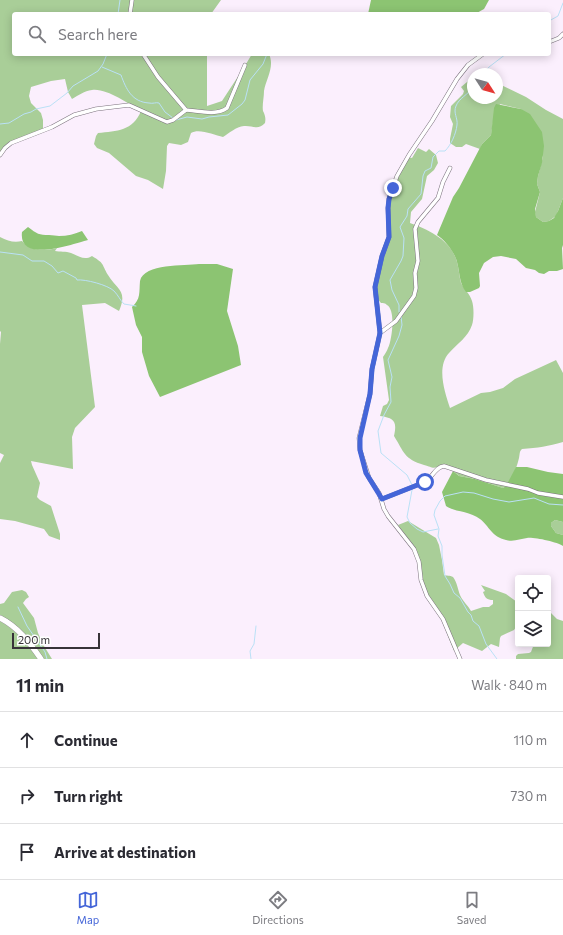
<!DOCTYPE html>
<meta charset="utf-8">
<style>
:root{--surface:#fff;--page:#f7f7f7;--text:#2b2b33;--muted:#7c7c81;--line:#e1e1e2;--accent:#4465d8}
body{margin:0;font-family:Commissioner,sans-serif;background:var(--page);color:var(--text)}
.controls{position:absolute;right:12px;bottom:12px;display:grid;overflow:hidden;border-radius:4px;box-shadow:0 2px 10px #0003}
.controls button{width:36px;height:36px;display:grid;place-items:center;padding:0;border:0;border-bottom:1px solid var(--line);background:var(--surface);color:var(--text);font:20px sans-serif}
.compass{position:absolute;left:467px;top:68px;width:36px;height:36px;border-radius:50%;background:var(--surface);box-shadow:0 2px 10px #0003;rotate:126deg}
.scale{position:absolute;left:12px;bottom:10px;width:88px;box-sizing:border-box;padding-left:4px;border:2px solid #373338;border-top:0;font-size:11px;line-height:14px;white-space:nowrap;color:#373338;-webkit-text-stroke:3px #fff;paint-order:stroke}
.stop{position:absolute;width:12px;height:12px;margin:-9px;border:3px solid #4465d8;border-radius:50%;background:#fff}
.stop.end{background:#4465d8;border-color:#fff;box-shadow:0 1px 4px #0008}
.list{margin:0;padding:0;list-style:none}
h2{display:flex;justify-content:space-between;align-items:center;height:52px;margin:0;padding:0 16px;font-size:17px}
h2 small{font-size:13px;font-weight:400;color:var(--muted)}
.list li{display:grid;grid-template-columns:26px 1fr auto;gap:12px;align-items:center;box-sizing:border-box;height:56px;padding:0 16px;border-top:1px solid var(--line)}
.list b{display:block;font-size:15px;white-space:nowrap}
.list em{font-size:13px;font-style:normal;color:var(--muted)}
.icon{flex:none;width:22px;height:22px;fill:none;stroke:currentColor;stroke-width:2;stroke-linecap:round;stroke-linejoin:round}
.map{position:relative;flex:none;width:563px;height:659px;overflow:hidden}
.search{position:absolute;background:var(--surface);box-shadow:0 2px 10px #0003;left:12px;right:12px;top:12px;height:44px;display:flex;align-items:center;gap:10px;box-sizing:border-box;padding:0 14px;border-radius:4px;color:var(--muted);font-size:15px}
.sheet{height:220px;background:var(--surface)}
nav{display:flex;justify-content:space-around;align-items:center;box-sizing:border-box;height:56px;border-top:1px solid var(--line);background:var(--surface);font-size:11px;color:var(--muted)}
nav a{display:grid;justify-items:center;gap:2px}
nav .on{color:var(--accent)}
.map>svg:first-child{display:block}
.green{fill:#a9ce98}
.forest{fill:#8cc472}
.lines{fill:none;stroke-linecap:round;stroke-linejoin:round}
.stream{stroke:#bae1f6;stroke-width:1}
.minor-casing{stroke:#7c727e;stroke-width:4.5}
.primary-casing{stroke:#7c727e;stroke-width:6}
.minor{stroke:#fff;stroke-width:3.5}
.primary{stroke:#fff;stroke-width:5.5}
.route{stroke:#4465d8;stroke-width:5}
</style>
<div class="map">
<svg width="563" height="659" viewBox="0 0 563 659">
<rect width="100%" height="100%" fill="#fbeffd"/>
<g class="green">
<path d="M0,0h221l-10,14h-197v40h193v52l15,-5c10,-16 21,-31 30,-47h17c6,13 -3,25 -5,37 0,6 -2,15 -1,20 2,4 3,7 2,12 -7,8 -13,2 -21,3 -8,1 -15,7 -21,11 -9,-2 -24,-9 -32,-4l-3,9 -7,3 -12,-2 -2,3 -1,25 -3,18 -15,-9 -12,-4 -27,-23 -12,-5 -3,-4 2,-8 2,-3c19,-2 35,-2 43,-22 -13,-7 -34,-23 -49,-21 -8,1 -13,5 -20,9l-4,-7 -3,-13 -14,2 -20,6 -2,9 2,7 10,10 2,7v9l-20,11 -13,4 -10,13z"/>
<path d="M473,77v21h24v-15l29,14 20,13 17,9v79l-7,18 -7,5 -6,1 -7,-5 -1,-5 5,-20 -3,-8 1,-8 5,-19 -22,-48 -21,-5 -7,18 -2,13 -9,9 -2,5 -14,-5 -4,3h-6l-6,-4v-4l3,-15 -3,-7 1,-11 12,-12 1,-3 -3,-4z"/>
<path d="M418,148l8,4 3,-3 7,6 2,8 -4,7 -7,6 -5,23 -11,13 -1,11c19,7 41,17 47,39 2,7 2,14 4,21 3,6 9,11 11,18 2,6 2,18 0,24 -4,12 -15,19 -23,28 -13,14 -4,40 1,55l31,-15 9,-1 13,-4 12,-9 39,-18 2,-1 7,13v69c-15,4 -25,6 -41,7 -3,3 -2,5 -3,9 -2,9 -8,25 -16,30l-28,-9 -16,-3 -8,-7 -9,-4c-10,5 -9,2 -18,0 -20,-6 -20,-13 -30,-29 3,-14 1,-18 -14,-20l3,-10 4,-2 2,-4 -6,-43c2,-3 4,-6 5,-9 4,-8 8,-38 -1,-43 -2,-2 -4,-2 -6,-2l-6,-7 6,-32 8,-23 -1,-32 8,-27 12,-25 4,1z"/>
<path d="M0,237c8,4 14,6 22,4 9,11 23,10 35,7l-2,3c5,1 11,0 16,2 8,3 13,8 21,3 13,8 9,7 16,19 9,15 20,15 11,36l-14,-8 -23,2 13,102 -20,21 -3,9 1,32 -42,-8 1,4 8,18 -3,14 3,3 11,6 9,28v6l-11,-4 -5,-7 -29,-8 -15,-2v-56l4,-8 -4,-2v-109l1,-12 -1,-1z"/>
<path d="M555,520l8,2v13l-7,-2 -5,-7v-3z"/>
<path d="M408,521l28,17 3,7 3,15 2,15c2,1 6,0 9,2 4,5 5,13 7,18 3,7 8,10 11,16l12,-4h6l4,-3v-4c-6,0 -8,-2 -10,-8l2,-1 -4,-6 25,9 11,8 1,22 -4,6 -13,6 -1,2 -1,9 -8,-3 -9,7 -19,-8 -9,8 -12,-30 -11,-18 -9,-22 -4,-27 -20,-29z"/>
<path d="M22,590l4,2 3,5 -3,2 -3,4 11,15 4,15 6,13 8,13h-9c-13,-20 -21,-32 -43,-43v-12l4,-1 8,-11z"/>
<path d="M548,613h3l6,6 6,2v38h-47v-3l2,-2 11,-1 2,-1 3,-8h14z"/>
<path d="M0,621c18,10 26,22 38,38h-38z"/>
</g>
<g class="forest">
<path d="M371,0h118l-5,9 -9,5h-107z"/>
<path d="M496,104l25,5 9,5 12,18 2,14 -2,17 -4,13 -1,8 3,8 -5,17 1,8 7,5 6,-1 5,-3 4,-7 5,-13v47l-1,3 1,21 -6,2h-8l-5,3 -5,-1 -4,-3 -9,-2 -10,-9 -15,-3 -8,1 -9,6 -5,10 1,13 -1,2 -9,4h-4c-7,-9 -6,-19 -9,-30 -2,-9 -12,-22 -20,-27l16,-38 6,-9 23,-44 9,-9 3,-27z"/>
<path d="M28,227c9,7 11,8 21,8 4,0 7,1 10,1 8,0 16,-2 23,-5l6,9c-15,4 -70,24 -66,-8z"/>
<path d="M199,264h18l16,5 -6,42 11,35 3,19 -81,32 -11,-21 -7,-24v-15l-6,-12 -4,-18c9,-8 7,-15 8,-26 4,-18 45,-15 59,-17z"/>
<path d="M516,467h11l21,5 15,2v48l-8,-2 -4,3v3l5,7 7,2v11c-6,-4 -29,-9 -36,-8 -7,1 -13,4 -21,2 -14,-3 -17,-14 -26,-21 -10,-8 -26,-7 -34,-13l-4,-14 11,-21 6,5 16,3 28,9 3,-2z"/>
</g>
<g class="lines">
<g class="stream">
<path d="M118,14l2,-14"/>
<path d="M549,21l9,-5 5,-13"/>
<path d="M102,67l19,8c5,14 11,27 28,28 4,1 7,-1 10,0l6,9 8,6"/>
<path d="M483,74l6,-7 17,-13"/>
<path d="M176,120l11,-3 15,2 7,-2 19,-2 14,-11 3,-4 5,-20 13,-16 4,-10"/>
<path d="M0,124l9,-1 15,-9 7,-2 5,-3 14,-3 17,-13 6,-7 25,-15 5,-7 4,-10"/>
<path d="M0,252l23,3 9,6h12l8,5 6,7 5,-2 13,7 1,2c8,-1 31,5 37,11 4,4 6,9 10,13l12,2"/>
<path d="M399,312v-7l-7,-15 -2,-10 11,-19 2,-5 1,-18 -4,-11 7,-11 1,-7 13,-15 2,-18 2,-5 6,-3 2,-11 6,-6h6c6,-6 11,-17 12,-26 1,-7 -4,-12 -1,-19 3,-8 12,-11 17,-19"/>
<path d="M401,316l1,9 -3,11 -11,24 4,17 -2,10 1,15 -7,13 -6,16 3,22 26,22 5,10"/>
<path d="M412,490l-5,27 3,6 7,6 6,3 15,-3"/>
<path d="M18,607l9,19 18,26 2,7"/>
<path d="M251,659l-1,-8 4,-7 2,-18"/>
<path d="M497,659l-11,-15 -7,-18 -6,-5 -2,-6 -3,-3 -8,-14 -6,-5 -4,-9 -5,-8 -3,-21v-9l-4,-10 1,-7 -5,-14 1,-5 5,-9 5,-5 18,-4 11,1 19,6 16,3 25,-4 15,6 14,1"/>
</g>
<g class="minor-casing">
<g id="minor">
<path d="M130,14l2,-14"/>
<path d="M549,42l10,-4 4,-4"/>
<path d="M143,54l15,23 28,33c13,1 30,6 41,-2l18,-43"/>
<path d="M0,155l5,-7 6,-5 41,-16 22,-12 22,-6 33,-4 38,17 6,-2 13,-10"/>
<path d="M380,333l16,-12 18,-25 2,-8 -1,-15 3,-12 -3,-32 3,-7 20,-24 5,-16 7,-14"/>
<path d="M382,499l43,-17c8,-5 10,-15 19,-16l42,14 42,9 10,4 25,4"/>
<path d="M460,659l-17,-40 -16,-23 -6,-16 -2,-18 -5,-13 -26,-33 -4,-7 -5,-16 -10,-15 -9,-28 -1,-12 11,-44 2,-25 8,-36 -5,-46 7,-31 7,-19 -1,-29 1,-9 8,-23 12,-21 23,-34 25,-42 11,-14 15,-11"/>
</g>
</g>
<g class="primary-casing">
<path id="primary" d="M0,618c18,9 30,25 41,41"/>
</g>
<use href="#minor" class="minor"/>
<use href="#primary" class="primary"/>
</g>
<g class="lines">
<path class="route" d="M393,188l-4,11 -1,9 1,29 -7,19 -7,31 5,46 -8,36 -2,25 -10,44v12l6,23 16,26 43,-17"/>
</g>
</svg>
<div class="controls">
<button><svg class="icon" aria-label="locate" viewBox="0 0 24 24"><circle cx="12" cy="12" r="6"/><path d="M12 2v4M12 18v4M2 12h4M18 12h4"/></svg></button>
<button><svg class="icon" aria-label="layers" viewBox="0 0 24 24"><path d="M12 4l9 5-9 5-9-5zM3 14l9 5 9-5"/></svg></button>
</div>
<svg class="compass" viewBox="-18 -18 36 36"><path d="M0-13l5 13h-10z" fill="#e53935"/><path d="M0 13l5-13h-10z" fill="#7c7c81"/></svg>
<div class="scale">200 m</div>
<div class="stop" style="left:425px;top:482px"></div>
<div class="stop end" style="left:393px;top:188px"></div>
<div class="search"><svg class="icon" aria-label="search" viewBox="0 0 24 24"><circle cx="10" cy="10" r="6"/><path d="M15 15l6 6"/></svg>Search here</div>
</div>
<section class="sheet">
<h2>11 min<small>Walk · 840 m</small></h2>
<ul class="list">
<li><svg class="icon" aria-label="ahead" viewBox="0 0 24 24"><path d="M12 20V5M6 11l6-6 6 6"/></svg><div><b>Continue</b></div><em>110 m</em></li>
<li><svg class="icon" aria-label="right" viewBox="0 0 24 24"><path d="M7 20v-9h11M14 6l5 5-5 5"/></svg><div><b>Turn right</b></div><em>730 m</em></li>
<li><svg class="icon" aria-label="arrive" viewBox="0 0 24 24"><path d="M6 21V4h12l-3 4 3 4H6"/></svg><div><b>Arrive at destination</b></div></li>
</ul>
</section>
<nav>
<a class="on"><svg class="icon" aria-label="map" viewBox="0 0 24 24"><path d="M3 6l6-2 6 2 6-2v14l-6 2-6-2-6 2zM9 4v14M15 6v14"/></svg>Map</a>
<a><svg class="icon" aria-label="directions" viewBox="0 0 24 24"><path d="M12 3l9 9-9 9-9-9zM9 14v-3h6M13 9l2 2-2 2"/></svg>Directions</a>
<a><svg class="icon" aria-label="saved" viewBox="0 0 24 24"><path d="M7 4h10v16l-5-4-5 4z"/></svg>Saved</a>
</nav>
